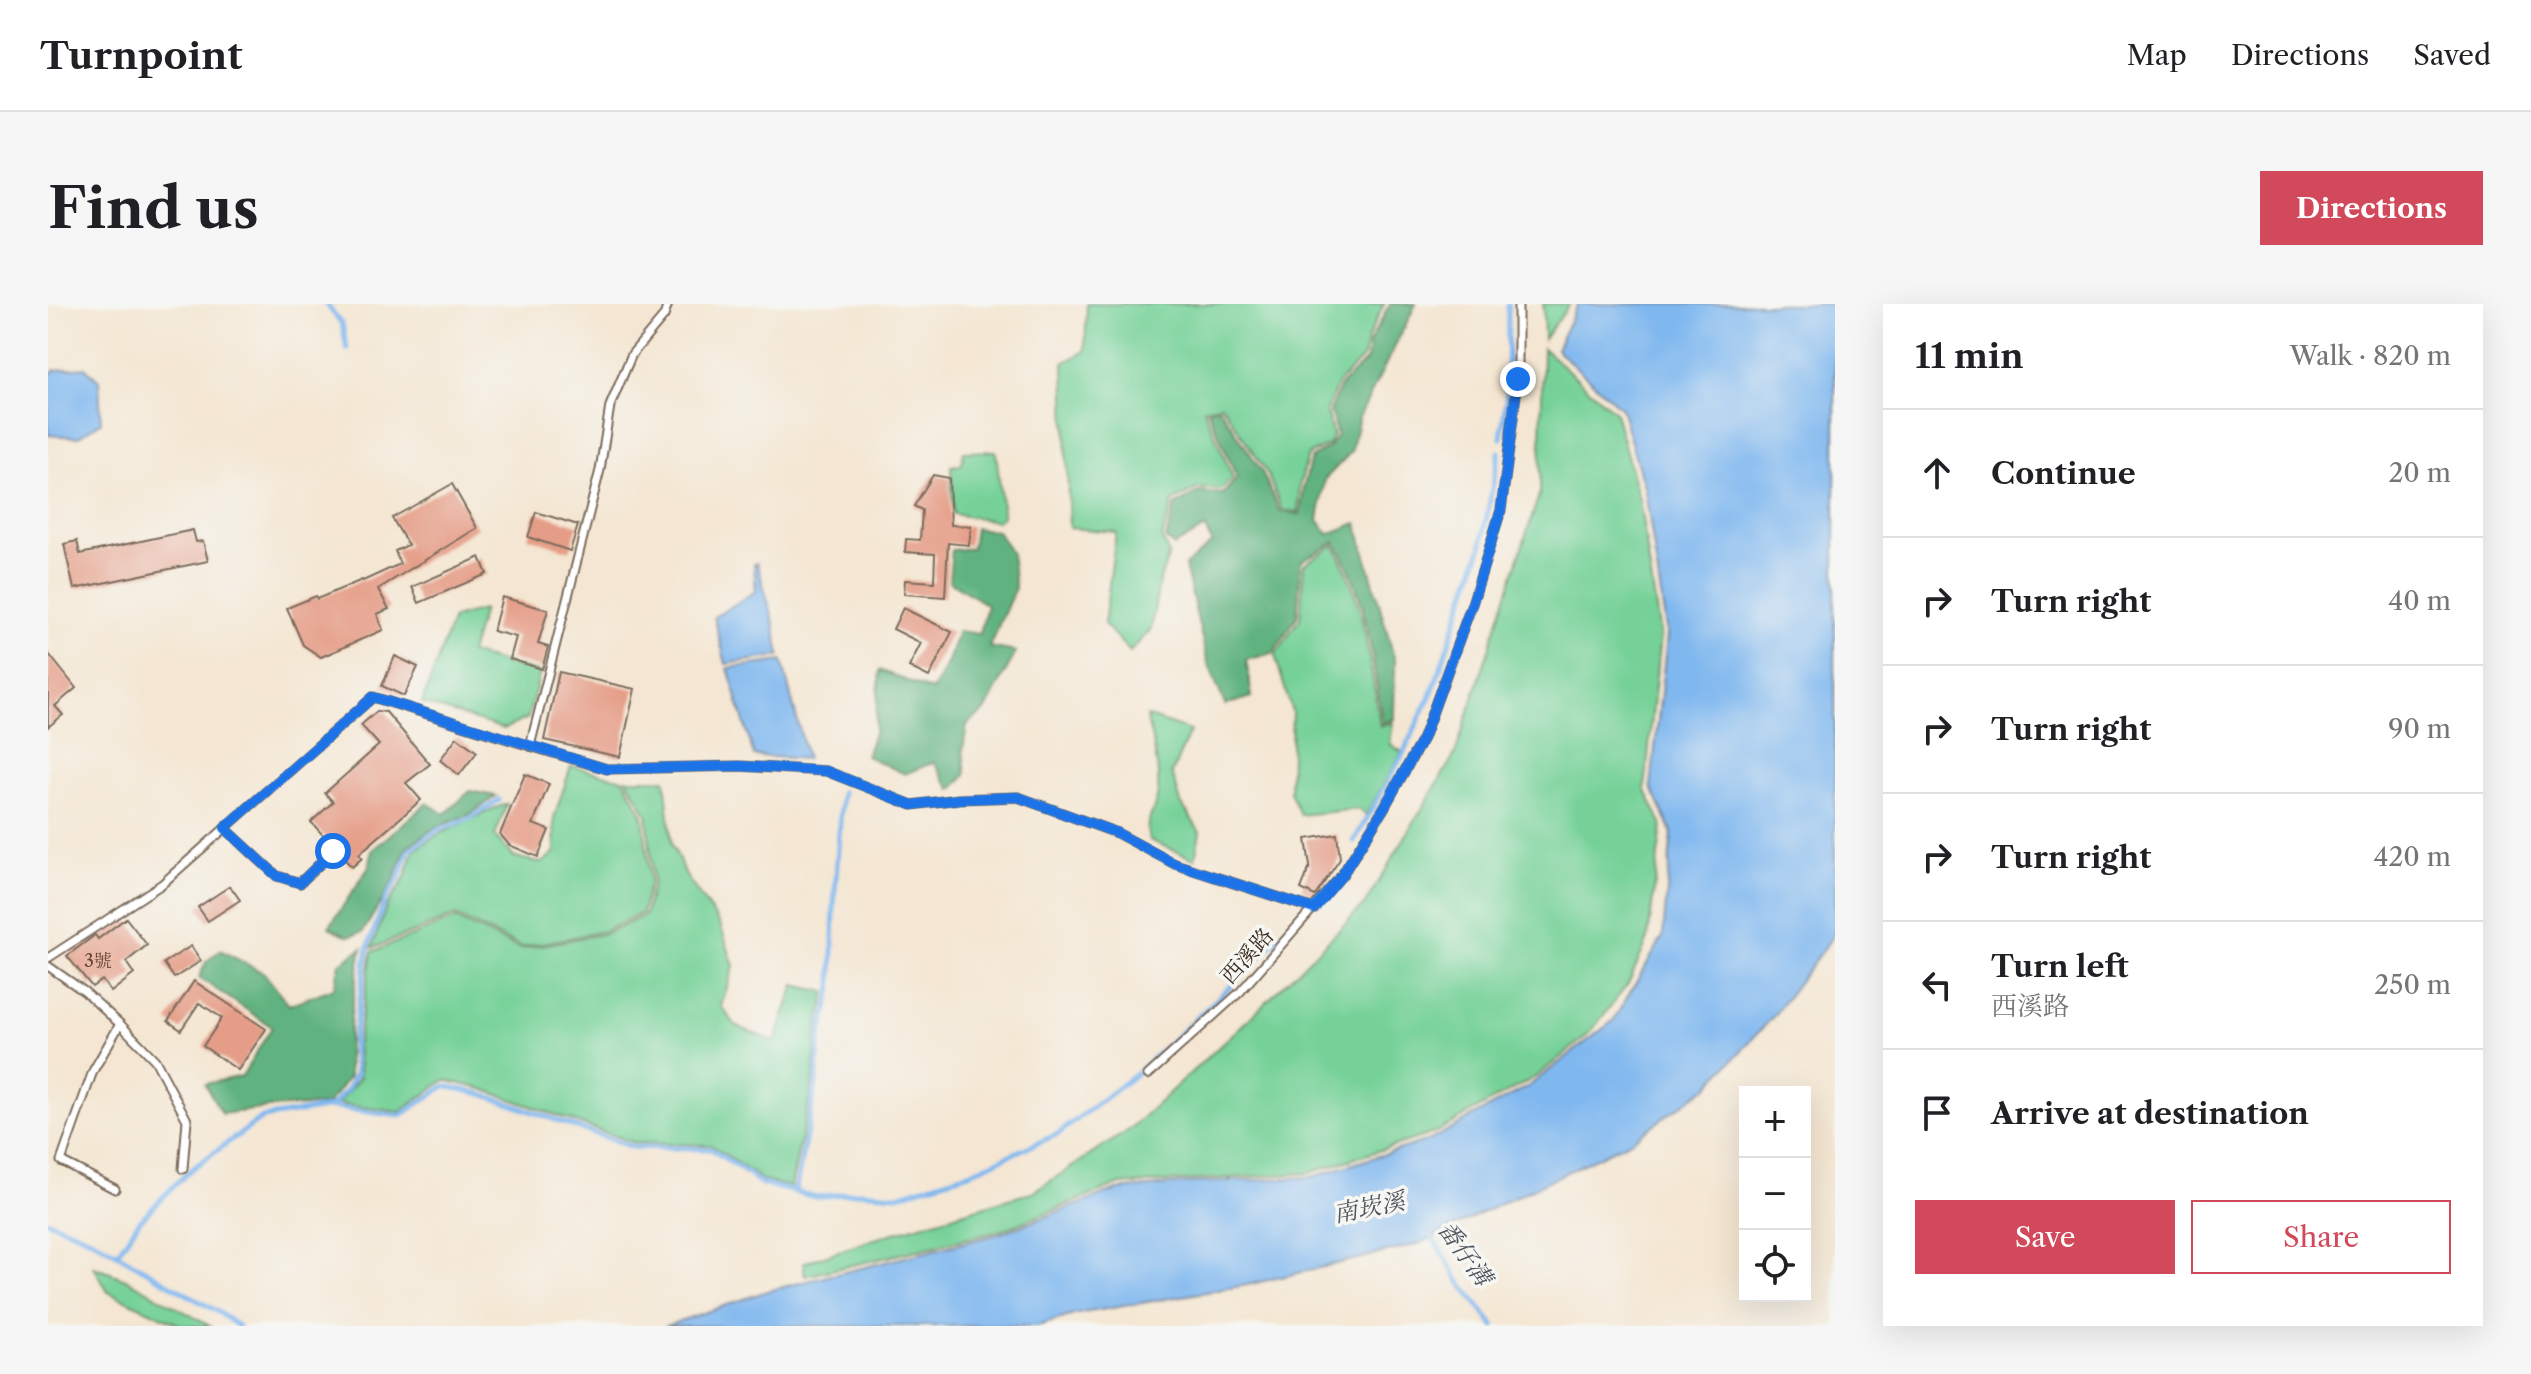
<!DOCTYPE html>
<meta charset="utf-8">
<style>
:root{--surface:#fff;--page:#f6f6f6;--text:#202124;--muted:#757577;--line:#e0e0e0;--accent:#d1495b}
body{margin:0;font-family:"Libre Caslon Text","Noto Serif TC",serif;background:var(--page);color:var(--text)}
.controls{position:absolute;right:24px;bottom:24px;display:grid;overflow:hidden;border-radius:0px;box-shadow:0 8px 32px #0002}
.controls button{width:72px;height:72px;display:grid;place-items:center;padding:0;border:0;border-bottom:2px solid var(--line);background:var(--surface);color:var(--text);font:40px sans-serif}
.stop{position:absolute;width:24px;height:24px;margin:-18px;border:6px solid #1a73e8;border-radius:50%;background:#fff}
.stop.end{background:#1a73e8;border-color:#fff;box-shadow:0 2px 8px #0008}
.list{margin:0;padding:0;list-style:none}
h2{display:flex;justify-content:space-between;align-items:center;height:104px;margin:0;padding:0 32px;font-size:34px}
h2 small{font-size:26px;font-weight:400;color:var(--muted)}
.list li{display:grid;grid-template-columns:52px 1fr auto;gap:24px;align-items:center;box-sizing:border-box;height:128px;padding:0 32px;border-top:2px solid var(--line)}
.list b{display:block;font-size:30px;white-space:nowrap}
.list p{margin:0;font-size:26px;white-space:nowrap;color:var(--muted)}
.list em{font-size:26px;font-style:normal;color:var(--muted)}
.actions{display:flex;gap:16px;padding:24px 32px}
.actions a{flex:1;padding:18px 0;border:2px solid var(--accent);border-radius:0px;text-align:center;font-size:28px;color:var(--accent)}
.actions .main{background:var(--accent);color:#fff}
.icon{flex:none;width:44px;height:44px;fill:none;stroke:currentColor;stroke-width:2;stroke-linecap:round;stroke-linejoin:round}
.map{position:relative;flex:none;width:1787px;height:1022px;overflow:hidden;border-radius:0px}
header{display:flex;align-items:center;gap:48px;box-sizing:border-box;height:112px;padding:0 40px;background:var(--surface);border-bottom:2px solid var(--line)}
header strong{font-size:38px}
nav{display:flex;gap:44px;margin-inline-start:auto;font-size:28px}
.intro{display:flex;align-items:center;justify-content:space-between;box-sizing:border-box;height:192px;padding:0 48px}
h1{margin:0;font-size:56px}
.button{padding:20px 36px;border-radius:0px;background:var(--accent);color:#fff;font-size:28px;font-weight:700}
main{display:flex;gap:48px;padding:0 48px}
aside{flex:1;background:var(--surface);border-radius:0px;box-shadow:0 8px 32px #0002}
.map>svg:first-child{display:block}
.green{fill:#76d198;stroke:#587e5b;stroke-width:2}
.forest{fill:#60b380;stroke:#4e6e4f;stroke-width:2}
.water{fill:#7fb7ef;stroke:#5d7086;stroke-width:2}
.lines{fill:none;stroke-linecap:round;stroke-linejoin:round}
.stream{stroke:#7fb7ef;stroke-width:5}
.building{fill:#e59d87}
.service-casing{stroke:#7c6c5d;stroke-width:11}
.service{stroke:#fff;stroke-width:7}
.route{stroke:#1a73e8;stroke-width:10}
.labels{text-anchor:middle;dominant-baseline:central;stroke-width:7;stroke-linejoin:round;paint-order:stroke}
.number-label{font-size:18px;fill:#664738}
.street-label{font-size:22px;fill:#3b2a1e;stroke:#f6f6f2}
.water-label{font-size:24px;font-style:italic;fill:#4f545d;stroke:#f6f6f2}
</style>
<header>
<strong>Turnpoint</strong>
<nav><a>Map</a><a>Directions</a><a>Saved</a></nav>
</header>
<div class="intro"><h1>Find us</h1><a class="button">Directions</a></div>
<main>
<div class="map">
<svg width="1787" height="1022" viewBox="0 0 1787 1022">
<rect width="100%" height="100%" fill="#f6f6f2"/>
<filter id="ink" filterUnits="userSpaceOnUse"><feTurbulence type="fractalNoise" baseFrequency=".0125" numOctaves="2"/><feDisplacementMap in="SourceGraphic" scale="16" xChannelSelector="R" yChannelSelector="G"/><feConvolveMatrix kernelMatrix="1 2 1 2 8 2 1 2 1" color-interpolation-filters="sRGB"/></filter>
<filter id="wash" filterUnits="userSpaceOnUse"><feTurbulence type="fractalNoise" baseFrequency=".006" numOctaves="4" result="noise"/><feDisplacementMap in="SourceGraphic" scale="32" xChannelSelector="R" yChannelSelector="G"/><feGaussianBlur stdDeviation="1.8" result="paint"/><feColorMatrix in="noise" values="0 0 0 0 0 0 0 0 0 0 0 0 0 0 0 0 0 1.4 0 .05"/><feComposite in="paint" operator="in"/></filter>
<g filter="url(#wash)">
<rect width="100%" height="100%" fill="#f4e6d2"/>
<g class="green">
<path d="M1039,0h297l-17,36 -4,18 -24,24 -13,29 7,24 -5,10 -20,10 -8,29 -2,28 -16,-2 -15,-37 -46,-69 -17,5 29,69 -12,12 -23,-2 -25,14 -11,36 7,16 -10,28 -8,47 -21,23 -26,-28 12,-92 -47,-4 -5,-165 21,-12z"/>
<path d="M1495,0h27l-26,35z"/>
<path d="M1495,44l72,64 24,87 21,136 -15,154 17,36 -14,114 -20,45 -40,51 -51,41 -103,57 -125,40 -191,12 -118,46 -195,45 -2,-13 84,-28 146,-43 96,-62 122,-113 114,-113 90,-150 85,-262z"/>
<path d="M948,147l7,65 -6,5 -44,-7 -2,-48 11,-1 1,-13z"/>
<path d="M1286,241c31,54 36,121 46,181l13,-4 -3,22 12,8 -36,63 -7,-6 -59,6 -10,-23 2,-80 -17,-57 25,-36 4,-55z"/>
<path d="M435,306l-13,43 70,20 -12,45 -24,11 -82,-26 31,-85z"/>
<path d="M1098,412l44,15 -18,42 9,30 19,29 -5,27 -46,-19c-5,-21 4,-23 8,-42 5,-24 -5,-59 -11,-82z"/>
<path d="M523,462l53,13 19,37 7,65 -8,32 -37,18 -83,16 -67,-31 -83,32 15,-43 17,-25 10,-29 23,-16 56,-26 14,-5 -12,32 19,21 28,6 13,-11 -1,-34z"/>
<path d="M579,475h38l7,65 14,32 34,48 14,42 -13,40 15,20 39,16 20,-57 31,7 -10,46 -2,37 -23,112 -27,-6 -53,-36 -77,-2 -151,-54 -38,-9 -45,32 -62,-8 22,-27 -3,-34 15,-91 83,-33 66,30 86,-16 38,-18 8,-34 -6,-67z"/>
<path d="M46,963l32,12 84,47h-27l-75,-34z"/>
</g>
<g class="forest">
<path d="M1342,0h26l-57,113 -8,35 -26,27 -7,41 11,14 28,-11 38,138 -1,58 -12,4c-9,-60 -14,-129 -47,-181l-34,19 -4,56 -24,36 -27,7 6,37 -27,8 -18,-45 -22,-94 27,-23 -7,-15 -31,18 -8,-7 9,-33 23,-14 25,2 14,-16 -29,-68 11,-3 43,65 18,40 20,2 4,-28 7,-28 18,-11 8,-12 -7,-24 11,-26 26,-25 2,-17z"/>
<path d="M927,224l22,3 14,22 4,35 -26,59 27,5 -31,59 -18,13 -4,26 3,25 -14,15 -18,-28 -29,12 -39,-18 9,-26 5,-60 52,21 16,-29 10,-31 22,3 7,-29 -38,-24 3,-31 20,-2z"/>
<path d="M422,487l26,5 -27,19 -33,12 -29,20 -13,33 -31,52 -15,4 -19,-9 40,-60 3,-17 55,-47 18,11z"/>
<path d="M314,644c-8,43 -16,85 -13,129l-22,28 -59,3 -46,6 -17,-30 37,-8 30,-49 -73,-49 7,-16 14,-12 44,23 25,32 45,-17 6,-25z"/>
</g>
<g class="water">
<path d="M1530,0h257v629l-64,86 -64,68 -76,54 -215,104 -169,40 -170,29 -40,12h-372l102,-35 232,-57 118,-44 75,-7 120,-6 120,-38 97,-53 84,-65 50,-84 9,-105 -21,-46 16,-150 -22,-146 -24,-82 -65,-59z"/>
<path d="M37,63l14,14 2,41 -23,15 -30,-2v-60l7,-5z"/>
<path d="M709,259l18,63 5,30 -54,8 -12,-47 42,-26 -2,-27z"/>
<path d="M734,357l25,98 -53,-3 -26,-88z"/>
</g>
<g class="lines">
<g class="stream">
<path d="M278,0l16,20 5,25"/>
<path d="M1453,134l6,-45 1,-89"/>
<path d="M1306,537l48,-85 31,-66 48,-142 18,-96"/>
<path d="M283,803l16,-17 9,-16 -3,-33 15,-93 17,-48 14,-22 10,-28 27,-19 33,-12 30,-19"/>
<path d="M747,888l21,-109 4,-46 12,-49 2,-82 8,-114"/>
<path d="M0,917l43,18 127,73 20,14"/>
<path d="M1381,928l31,50 34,44"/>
<path d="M69,950l22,-33 51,-51 72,-52 69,-11 69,9 45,-30 37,8 150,53 79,2 51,35 54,13 43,-5 39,3 71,-22 89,-39 79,-61 94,-87 68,-69"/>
</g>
</g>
<g id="blocks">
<g class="building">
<path d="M885,171l16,3 2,47 20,1 -2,19 -21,-2 -3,54 -41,-3 1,-14 29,2 1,-28 -30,-2 1,-13 14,1 2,-30 -8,-4z"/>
<path d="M404,180l25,44 -99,61 11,20 -12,5 6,16 -62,27 -18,-12 -16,-37 29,-12 1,3 45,-19 1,1 37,-17 -5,-13 13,-6 -16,-27z"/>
<path d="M488,208l42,13 -8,26 -42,-14z"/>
<path d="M145,226l3,12 7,-1 5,20 -134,28 -10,-45 13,-3 3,13z"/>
<path d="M432,253l7,17 -68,29 -7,-16z"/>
<path d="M454,293l46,13 -10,34 10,3 -6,22 -32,-10 6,-22 -23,-6z"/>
<path d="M855,304l49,24 -23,45 -20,-10 12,-24 -28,-14z"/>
<path d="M0,349l28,35 -21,18 8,9 -15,12z"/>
<path d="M347,352l23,11 -14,29 -22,-10z"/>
<path d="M511,368l76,17 -15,68 -76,-17z"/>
<path d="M329,407l9,1 44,52 -24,19 15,17 -62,54 3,4 -10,9 -13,-14 -1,-6 -6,-2 -21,-23 22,-20 -8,-9 54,-48 -18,-20z"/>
<path d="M409,433l20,15 -18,23 -19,-15z"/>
<path d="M477,470l24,10 -16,40 16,6 -11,27 -29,-12 -9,-11z"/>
<path d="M1289,530l3,25 -25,37 -14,-7 9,-23 -4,-27z"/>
<path d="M182,582l10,14 -32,21 -10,-14z"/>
<path d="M78,614l21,27 -21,17 8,12 -23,18 -9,-12 -10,7 -25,-31 28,-21 3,4z"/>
<path d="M143,642l10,15 -27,17 -10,-15z"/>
<path d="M146,677l72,48 -28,41 -35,-24 19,-28 -23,-15 -18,27 -13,-9z"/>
</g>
</g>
</g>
<g filter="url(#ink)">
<use href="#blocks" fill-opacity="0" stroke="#7c6c5d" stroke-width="2"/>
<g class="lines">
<g class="service-casing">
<g id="service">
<path d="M482,442l77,23 133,-3 86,5 86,34 47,-6 59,-2 99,36 58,31 139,45"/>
<path d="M177,524l52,48 23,7 33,-32"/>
<path d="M0,654l114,-74 211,-187 157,49 70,-276 10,-64 22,-52 32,-38 4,-12"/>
<path d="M0,662l37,26 35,32 -27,47 -32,90 54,28"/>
<path d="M72,720l35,36 32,60 -4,49"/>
<path d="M1100,771l92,-83 102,-117 42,-67 39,-70 49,-134 29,-94 17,-131v-75"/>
</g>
</g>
<use href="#service" class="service"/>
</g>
</g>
<g class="lines" filter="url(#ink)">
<path class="route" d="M285,547l-33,32 -23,-7 -52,-48 148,-131 234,72 133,-3 86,5 86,34 47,-6 59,-2 99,36 58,31 139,45 28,-34 42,-67 39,-70 49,-134 29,-94 17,-131"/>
</g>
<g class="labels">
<g class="number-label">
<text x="50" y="657">3號</text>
</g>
<g class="street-label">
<text transform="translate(1199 652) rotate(-48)">西溪路</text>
</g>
<g class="water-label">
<text transform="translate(1321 903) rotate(-11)">南崁溪</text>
<text transform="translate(1417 949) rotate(54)">番仔溝</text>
</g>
</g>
</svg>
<div class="controls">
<button>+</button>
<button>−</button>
<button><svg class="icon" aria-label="locate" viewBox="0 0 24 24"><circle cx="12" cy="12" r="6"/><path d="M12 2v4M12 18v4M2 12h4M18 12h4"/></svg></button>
</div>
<div class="stop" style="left:285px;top:547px"></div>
<div class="stop end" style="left:1470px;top:75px"></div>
</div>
<aside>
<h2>11 min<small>Walk · 820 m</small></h2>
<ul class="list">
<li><svg class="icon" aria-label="ahead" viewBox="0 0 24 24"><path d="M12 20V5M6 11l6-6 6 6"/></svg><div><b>Continue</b></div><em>20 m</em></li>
<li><svg class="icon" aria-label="right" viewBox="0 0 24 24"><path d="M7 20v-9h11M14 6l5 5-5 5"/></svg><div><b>Turn right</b></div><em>40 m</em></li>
<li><svg class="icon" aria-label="right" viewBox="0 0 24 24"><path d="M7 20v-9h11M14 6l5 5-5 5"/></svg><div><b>Turn right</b></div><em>90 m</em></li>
<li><svg class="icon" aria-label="right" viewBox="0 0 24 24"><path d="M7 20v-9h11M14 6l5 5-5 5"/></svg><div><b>Turn right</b></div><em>420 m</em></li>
<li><svg class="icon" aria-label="left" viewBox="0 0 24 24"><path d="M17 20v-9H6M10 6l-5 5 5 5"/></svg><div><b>Turn left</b><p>西溪路</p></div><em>250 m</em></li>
<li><svg class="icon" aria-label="arrive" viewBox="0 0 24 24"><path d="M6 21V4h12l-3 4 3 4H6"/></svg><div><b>Arrive at destination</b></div></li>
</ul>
<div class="actions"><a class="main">Save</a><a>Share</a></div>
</aside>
</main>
